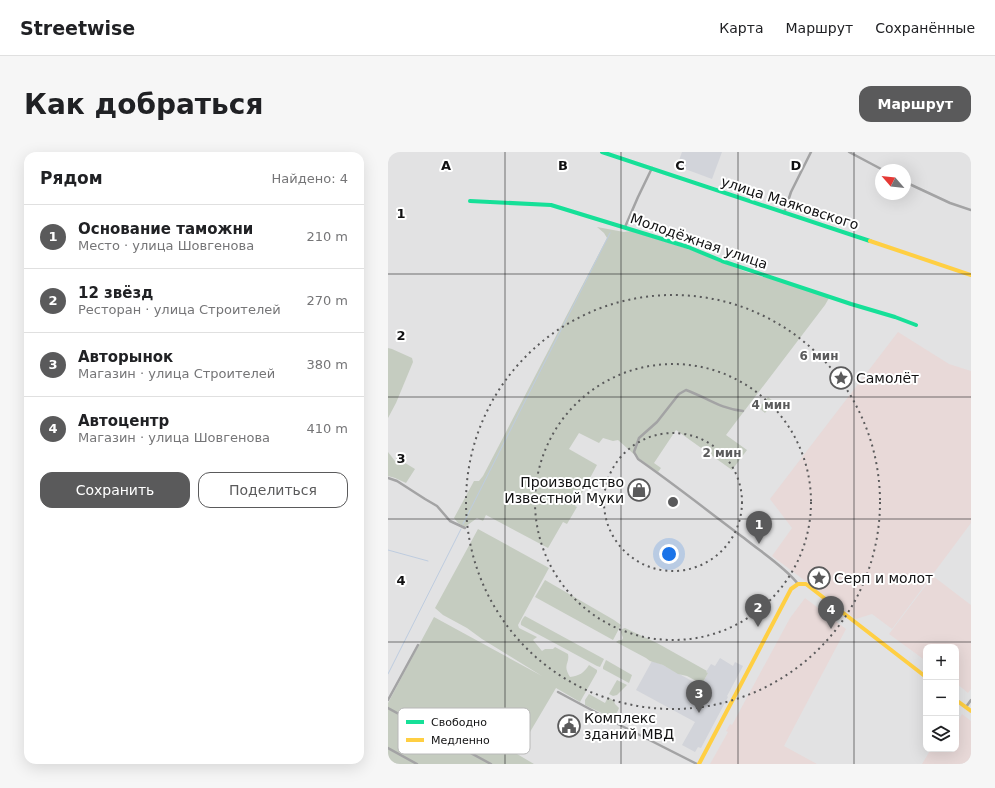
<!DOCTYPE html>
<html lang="ru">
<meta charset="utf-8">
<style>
:root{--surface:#fff;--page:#f6f6f6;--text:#202124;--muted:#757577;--line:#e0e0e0;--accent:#5a5a5b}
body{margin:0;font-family:"DejaVu Sans",sans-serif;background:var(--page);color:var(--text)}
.controls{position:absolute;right:12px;bottom:12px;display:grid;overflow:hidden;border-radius:8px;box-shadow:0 4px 16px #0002}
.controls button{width:36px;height:36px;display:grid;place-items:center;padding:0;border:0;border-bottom:1px solid var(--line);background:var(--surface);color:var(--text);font:20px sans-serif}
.compass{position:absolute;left:487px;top:12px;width:36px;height:36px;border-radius:50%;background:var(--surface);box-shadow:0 4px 16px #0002;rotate:298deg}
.you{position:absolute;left:281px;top:402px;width:14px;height:14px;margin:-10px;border:3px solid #fff;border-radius:50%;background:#1a73e8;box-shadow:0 0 0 6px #1a73e833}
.badge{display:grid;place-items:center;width:26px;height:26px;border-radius:50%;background:var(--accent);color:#fff;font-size:13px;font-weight:700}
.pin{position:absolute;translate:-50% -33px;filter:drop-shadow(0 1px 2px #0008)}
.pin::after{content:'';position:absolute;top:21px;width:14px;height:12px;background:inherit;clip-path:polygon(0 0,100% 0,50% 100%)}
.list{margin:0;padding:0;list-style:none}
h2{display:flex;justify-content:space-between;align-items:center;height:52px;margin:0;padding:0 16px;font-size:17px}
h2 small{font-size:13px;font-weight:400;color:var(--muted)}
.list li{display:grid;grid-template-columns:26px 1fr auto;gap:12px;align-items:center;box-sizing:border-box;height:64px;padding:0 16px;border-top:1px solid var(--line)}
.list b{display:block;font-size:15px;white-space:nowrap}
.list p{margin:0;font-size:13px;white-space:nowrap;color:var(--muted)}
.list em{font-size:13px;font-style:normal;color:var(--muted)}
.actions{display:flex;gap:8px;padding:12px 16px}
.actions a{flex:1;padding:9px 0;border:1px solid var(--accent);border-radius:12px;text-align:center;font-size:14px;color:var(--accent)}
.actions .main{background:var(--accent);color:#fff}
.icon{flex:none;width:22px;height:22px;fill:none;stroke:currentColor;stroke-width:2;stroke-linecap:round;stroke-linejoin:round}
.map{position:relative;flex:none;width:583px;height:612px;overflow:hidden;border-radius:12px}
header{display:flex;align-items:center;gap:24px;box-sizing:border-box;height:56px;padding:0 20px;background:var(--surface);border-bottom:1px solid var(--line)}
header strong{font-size:19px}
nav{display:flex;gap:22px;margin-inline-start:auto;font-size:14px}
.intro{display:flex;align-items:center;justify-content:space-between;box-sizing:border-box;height:96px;padding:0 24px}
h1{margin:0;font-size:28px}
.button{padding:10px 18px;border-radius:12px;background:var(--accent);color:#fff;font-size:14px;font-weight:700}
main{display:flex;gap:24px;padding:0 24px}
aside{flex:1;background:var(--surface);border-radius:12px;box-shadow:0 4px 16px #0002}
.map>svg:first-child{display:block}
.built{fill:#d2d4da}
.industrial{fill:#e8d9d8}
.green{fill:#c5ccc0}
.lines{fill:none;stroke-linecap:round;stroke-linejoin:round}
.stream{stroke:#beccdf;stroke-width:1}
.street{stroke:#a3a3a4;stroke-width:2.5}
.fast{stroke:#16e098;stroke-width:4}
.slow{stroke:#ffcf43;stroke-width:4}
.grid{fill:none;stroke:#111112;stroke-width:1;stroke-opacity:0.55}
.ring{fill:none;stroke:#5a5a5b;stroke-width:2;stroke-dasharray:2 4}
.labels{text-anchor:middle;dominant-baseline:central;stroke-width:4;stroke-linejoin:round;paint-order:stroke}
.street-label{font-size:14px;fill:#111112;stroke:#fff}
.poi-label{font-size:14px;fill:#111112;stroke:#fff;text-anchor:start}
.key{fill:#fff;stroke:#b8b8b8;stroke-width:1}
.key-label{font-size:11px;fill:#111112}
.grid-label{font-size:13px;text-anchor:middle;font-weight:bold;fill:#111112;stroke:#fff;stroke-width:4;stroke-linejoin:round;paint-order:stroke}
.centre{fill:#5a5a5b;stroke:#fff;stroke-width:2}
.ring-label{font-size:12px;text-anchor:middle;font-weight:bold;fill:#5a5a5b;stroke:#fff;stroke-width:4;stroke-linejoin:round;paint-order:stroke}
</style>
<header>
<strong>Streetwise</strong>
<nav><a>Карта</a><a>Маршрут</a><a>Сохранённые</a></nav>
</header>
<div class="intro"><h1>Как добраться</h1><a class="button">Маршрут</a></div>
<main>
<aside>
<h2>Рядом<small>Найдено: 4</small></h2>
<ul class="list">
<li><span class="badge">1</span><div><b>Основание таможни</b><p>Место · улица Шовгенова</p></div><em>210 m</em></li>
<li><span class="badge">2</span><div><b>12 звёзд</b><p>Ресторан · улица Строителей</p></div><em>270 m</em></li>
<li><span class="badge">3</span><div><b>Авторынок</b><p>Магазин · улица Строителей</p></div><em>380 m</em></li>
<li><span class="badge">4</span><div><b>Автоцентр</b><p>Магазин · улица Шовгенова</p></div><em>410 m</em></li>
</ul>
<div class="actions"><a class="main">Сохранить</a><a>Поделиться</a></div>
</aside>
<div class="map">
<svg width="583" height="612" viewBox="0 0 583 612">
<rect width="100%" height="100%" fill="#e2e2e3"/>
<g class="built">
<path d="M294,0h40l-10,27 -35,-13z"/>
<path d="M332,506l13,8 2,-4 8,4 -16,30 1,1 -27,51 -3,-1 -3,5 -13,-7 13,-23 -59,-32 16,-29 11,4 38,21 7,-13 -2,-1 5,-8 4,2z"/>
</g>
<g class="industrial">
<path d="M510,180l51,32 22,7v152l-79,106 -20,-15 -16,5 -84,-63 20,-28 -22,-29z"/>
<path d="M545,424l38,29v84l-3,4 -12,-10v-36h-30v14l-37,-27z"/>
<path d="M417,446l41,31 -62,117 33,18h-107l18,-32 -2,-1 4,-7 2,1 58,-107z"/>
<path d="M574,562l9,7v43h-49l9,-15h25v-24z"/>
</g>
<g class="green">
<path d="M209,75l27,5 7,-1 60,19 58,23 40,11 40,14 -4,7 -99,130 21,15 -15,20 -56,-40 -22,33 7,5 -3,4 -21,-15 -19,-17 -5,1 -10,-3 -4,5 -20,-10 -10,16 28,16 -22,41 2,1 -10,17 -4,-2 -15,26 -62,-33 -3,6 -6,-3 -12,9 -7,-4 -4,-5 20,-37h5l4,-5 124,-238 -3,-5z"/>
<path d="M0,196l4,1 20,9 1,4 -17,41 -8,15z"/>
<path d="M380,245l6,5 -9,11 -6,-5z"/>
<path d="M0,300l7,9 2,-3 18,11 -9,14 -11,-5 -7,-2z"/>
<path d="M90,377l71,39 -31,57 1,3 18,9 -4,3 9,11 3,-2h8l2,-2 13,7c2,10 -6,10 2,23 9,-1 14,-4 19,-12l8,5v2l-17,30 -24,-14 -39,66 17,10h-146v-61l46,-86 108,59 -60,-37 -15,-11 -24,-13 -8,-7z"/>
<path d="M157,428l69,40 7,5 -8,15 -78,-43z"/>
<path d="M137,464l79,43 -4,8 -3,-1 -76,-41c-1,-3 2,-7 4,-9z"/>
<path d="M237,476l32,15 50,28 -1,1 2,1 -6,11 -15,-8 -9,-2 -15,-9 -13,-4 -4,-3 -30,-16 3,-2h3l1,-2 -2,-6 1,-3z"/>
<path d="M218,508l26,15 -3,8 -26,-14v-2z"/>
<path d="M229,528l10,5 -10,10 -4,1 -4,-2z"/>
<path d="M201,542l16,9 3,-6 6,4 1,3 4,4c-1,4 -4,7 -7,10l-27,-13v-5z"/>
</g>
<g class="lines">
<g class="stream">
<path d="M75,372l147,-291"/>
<path d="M0,398l40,11"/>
<path d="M0,522l73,-145"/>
</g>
<g class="street">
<path d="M461,0l34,18"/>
<path d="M517,30l45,21 21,7"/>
<path d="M396,61l7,-21 20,-40"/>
<path d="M237,75l13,-30 14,-29"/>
<path d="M355,259c-23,-2 -37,-14 -57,-21l-7,4 -22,28 -18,16 -5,14 4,7c36,25 71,53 106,79 17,14 41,29 54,46"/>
<path d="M0,326l9,3 28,18 12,7 13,15 15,7"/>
<path d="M170,540l56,30 83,42"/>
<path d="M0,548l30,-55"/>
<path d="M578,555l5,-7"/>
<path d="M0,556l103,56"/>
<path d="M0,596l29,16"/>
</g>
<g class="fast">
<path d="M214,0l268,89"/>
<path d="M82,49l81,4 137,42 34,14 129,43 44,13 21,8"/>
</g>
<g class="slow">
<path d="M482,89l101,34"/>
<path d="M568,548l15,11"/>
<path d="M311,612l92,-175 7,-5h8l120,93"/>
</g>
</g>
<path class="grid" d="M117,0v612M233,0v612M350,0v612M466,0v612M0,122h583M0,245h583M0,367h583M0,490h583"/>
<g class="ring">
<circle cx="285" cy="350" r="69"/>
<circle cx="285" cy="350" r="138"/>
<circle cx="285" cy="350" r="207"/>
</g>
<defs>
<g id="sight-ring" transform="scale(1.15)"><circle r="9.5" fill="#fff" stroke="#5a5a5b" stroke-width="1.5"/><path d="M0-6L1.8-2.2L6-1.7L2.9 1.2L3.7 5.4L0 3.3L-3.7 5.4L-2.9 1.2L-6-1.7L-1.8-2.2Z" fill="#5a5a5b"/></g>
<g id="shop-ring" transform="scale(1.15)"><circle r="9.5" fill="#fff" stroke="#5a5a5b" stroke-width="1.5"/><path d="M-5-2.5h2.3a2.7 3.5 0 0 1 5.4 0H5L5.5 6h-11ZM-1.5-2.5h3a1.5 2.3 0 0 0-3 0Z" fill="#5a5a5b"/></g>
<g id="civic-ring" transform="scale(1.15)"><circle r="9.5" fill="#fff" stroke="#5a5a5b" stroke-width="1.5"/><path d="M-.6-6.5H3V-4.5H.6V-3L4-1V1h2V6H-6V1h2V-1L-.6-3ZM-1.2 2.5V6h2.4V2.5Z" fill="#5a5a5b"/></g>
</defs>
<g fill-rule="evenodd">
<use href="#sight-ring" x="453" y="226"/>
<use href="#shop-ring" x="251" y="338"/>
<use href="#sight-ring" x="431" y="426"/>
<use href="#civic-ring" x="181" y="574"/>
</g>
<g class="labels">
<g class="street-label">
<text transform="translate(402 51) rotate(18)">улица Маяковского</text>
<text transform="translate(311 89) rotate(19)">Молодёжная улица</text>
</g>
<g class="poi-label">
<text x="468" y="226">Самолёт</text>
<text x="236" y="330" text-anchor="end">Производство<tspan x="236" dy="16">Известной Муки</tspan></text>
<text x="446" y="426">Серп и молот</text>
<text x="196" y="566">Комплекс<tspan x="196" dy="16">зданий МВД</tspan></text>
</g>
</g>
<rect x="10" y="556" width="132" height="46" rx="6" class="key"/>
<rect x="18" y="568" width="18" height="4" fill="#16e098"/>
<rect x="18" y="586" width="18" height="4" fill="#ffcf43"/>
<g class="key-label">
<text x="43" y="574">Свободно</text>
<text x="43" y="592">Медленно</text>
</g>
<g class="grid-label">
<text x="58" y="18">A</text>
<text x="175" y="18">B</text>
<text x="292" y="18">C</text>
<text x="408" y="18">D</text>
<text x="13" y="66">1</text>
<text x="13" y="188">2</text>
<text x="13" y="311">3</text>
<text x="13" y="433">4</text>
</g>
<circle cx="285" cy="350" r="6" class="centre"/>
<g class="ring-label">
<text x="431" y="208">6 мин</text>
<text x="383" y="257">4 мин</text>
<text x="334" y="305">2 мин</text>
</g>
</svg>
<div class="controls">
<button>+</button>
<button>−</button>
<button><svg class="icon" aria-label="layers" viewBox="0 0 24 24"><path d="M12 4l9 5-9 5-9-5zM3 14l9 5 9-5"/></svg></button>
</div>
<svg class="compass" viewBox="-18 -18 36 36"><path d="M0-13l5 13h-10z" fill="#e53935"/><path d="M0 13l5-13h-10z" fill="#757577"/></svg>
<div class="you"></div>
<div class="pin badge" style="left:371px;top:392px">1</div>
<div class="pin badge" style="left:370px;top:475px">2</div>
<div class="pin badge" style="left:311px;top:561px">3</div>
<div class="pin badge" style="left:443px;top:477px">4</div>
</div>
</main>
